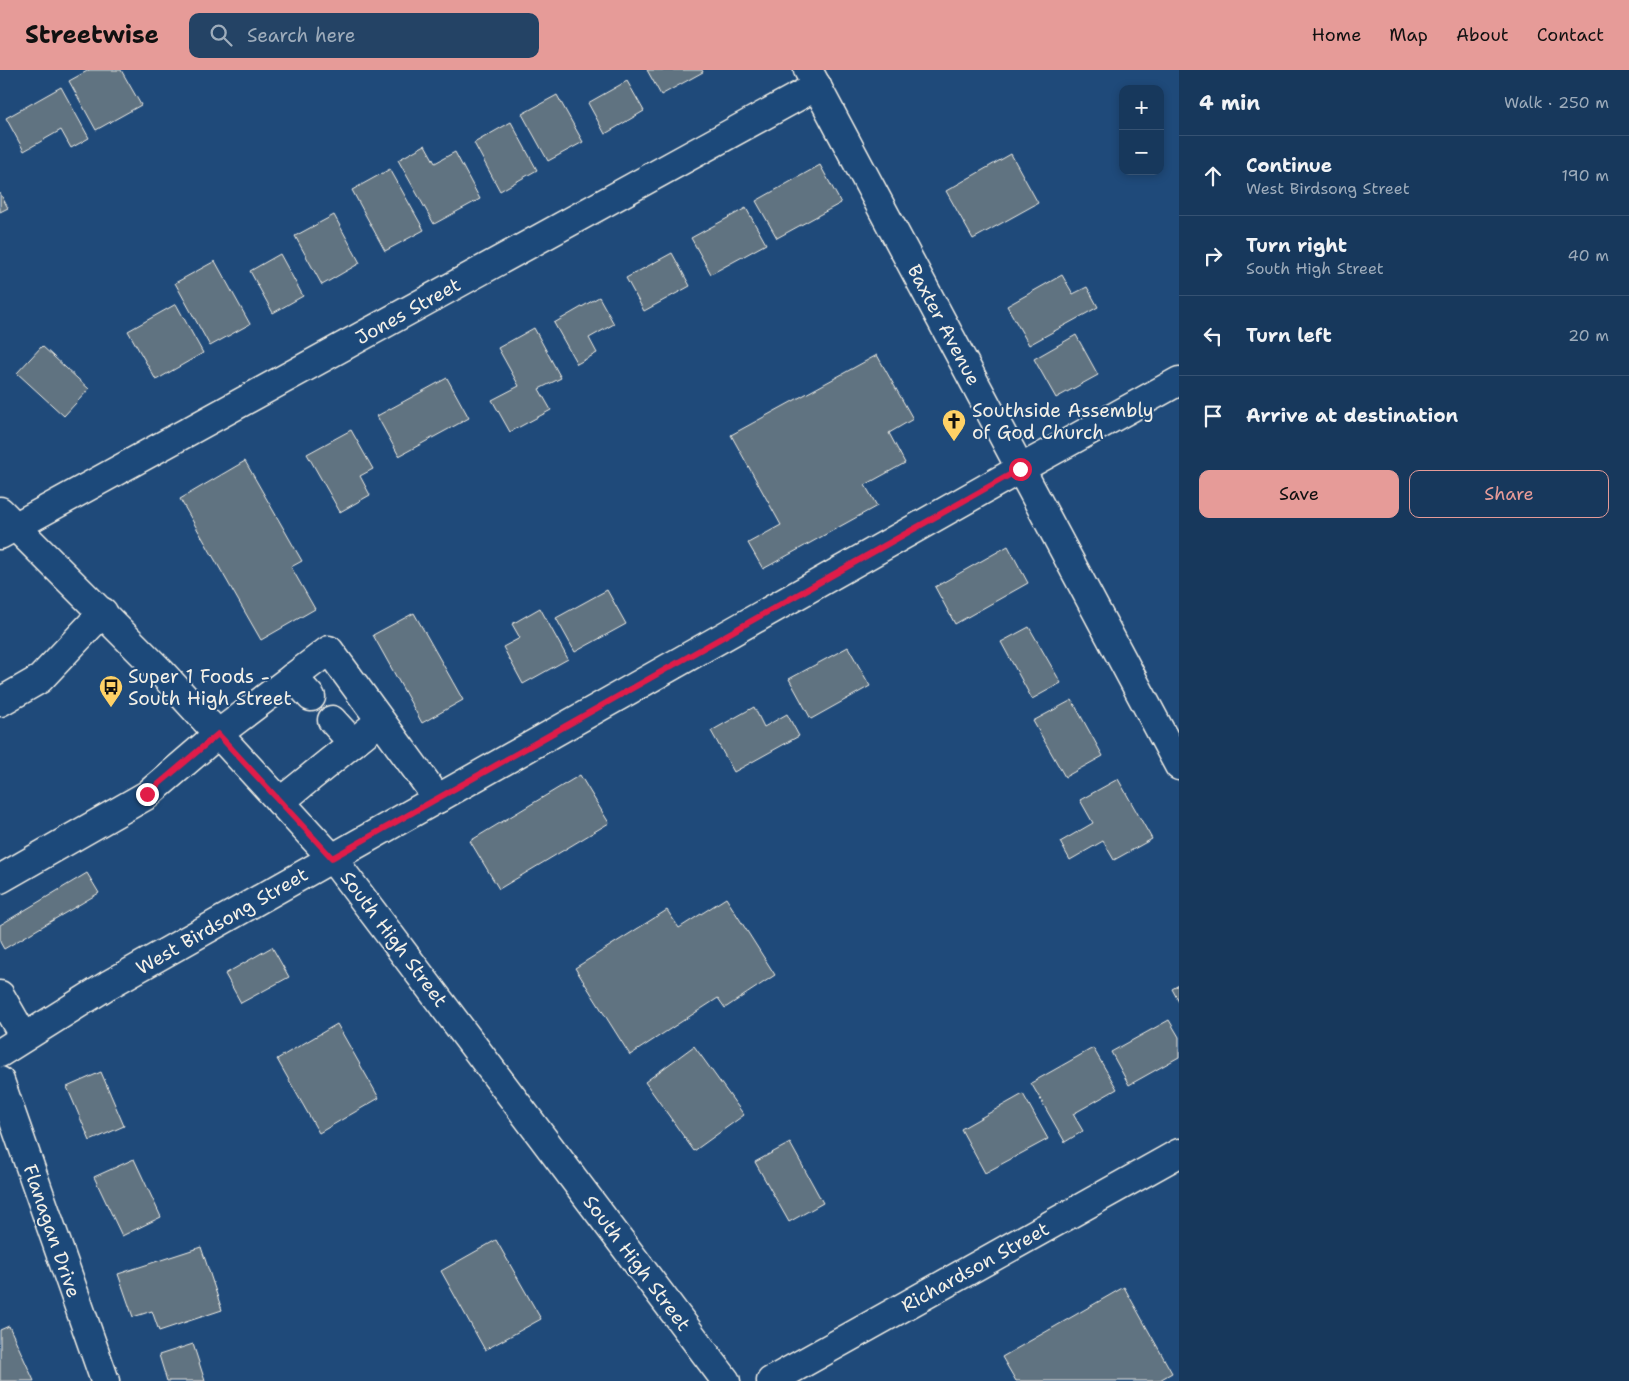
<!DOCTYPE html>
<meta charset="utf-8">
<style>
:root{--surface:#17385c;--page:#244365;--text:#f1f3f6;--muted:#9eacbb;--line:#365272;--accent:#e69b98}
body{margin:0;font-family:"Shantell Sans",sans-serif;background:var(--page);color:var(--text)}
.controls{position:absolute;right:15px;top:15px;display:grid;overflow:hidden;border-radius:10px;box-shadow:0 2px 8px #0003}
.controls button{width:45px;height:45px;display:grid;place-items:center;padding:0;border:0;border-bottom:1px solid var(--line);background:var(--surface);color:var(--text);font:25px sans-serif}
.stop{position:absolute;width:15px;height:15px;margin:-11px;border:4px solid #e11d48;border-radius:50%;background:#fff}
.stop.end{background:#e11d48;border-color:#fff;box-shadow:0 1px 5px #0008}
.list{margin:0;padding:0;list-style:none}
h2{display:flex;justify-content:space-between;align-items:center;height:65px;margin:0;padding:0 20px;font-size:21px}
h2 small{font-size:16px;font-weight:400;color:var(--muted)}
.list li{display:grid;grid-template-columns:32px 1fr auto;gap:15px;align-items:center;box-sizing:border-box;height:80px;padding:0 20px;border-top:1px solid var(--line)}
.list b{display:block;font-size:19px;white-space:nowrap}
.list p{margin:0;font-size:16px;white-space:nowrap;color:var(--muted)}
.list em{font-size:16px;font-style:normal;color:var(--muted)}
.actions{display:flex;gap:10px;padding:15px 20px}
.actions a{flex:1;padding:11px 0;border:1px solid var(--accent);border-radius:10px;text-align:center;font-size:18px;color:var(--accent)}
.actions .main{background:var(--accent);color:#111}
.icon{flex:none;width:28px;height:28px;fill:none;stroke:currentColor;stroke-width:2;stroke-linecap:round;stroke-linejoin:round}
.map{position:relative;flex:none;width:1179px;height:1311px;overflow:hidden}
header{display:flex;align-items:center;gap:30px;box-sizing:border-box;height:70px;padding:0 25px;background:var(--accent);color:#111}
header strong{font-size:24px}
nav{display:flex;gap:28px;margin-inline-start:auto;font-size:18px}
.search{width:350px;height:45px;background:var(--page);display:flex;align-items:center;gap:12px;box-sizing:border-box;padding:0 18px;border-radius:10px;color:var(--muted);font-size:19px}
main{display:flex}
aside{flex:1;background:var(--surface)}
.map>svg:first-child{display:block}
.building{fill:#607381;stroke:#f4f1e8}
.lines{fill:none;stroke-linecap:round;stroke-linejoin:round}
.minor-casing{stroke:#f4f1e8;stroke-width:31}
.major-casing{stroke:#f4f1e8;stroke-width:31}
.minor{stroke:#1f4a7a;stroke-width:28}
.major{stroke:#1f4a7a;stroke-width:28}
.route{stroke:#e11d48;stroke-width:6}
.labels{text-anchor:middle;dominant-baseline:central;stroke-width:4;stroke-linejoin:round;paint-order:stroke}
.street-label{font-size:19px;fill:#f4f1e8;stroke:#1f4a7a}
.poi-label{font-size:19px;fill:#f4f1e8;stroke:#1f4a7a;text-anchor:start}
</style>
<header>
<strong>Streetwise</strong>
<div class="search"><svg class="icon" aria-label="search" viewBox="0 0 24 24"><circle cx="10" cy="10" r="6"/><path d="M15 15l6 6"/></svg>Search here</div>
<nav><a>Home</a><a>Map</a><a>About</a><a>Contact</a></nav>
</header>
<main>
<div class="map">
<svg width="1179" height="1311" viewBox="0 0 1179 1311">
<rect width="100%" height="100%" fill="#1f4a7a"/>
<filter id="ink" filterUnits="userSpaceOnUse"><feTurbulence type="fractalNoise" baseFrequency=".02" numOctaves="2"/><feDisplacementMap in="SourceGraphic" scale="10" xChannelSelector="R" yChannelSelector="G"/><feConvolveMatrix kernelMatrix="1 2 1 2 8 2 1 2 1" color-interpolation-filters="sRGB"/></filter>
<g filter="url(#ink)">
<g class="building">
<path d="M89,0h32l20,35 -45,25 -27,-49z"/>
<path d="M647,0h55l1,2 -42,23z"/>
<path d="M627,11l17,30 -39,23 -17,-31z"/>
<path d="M61,17l28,51 -18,10 -10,-18 -37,21 -18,-33z"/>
<path d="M557,25l26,47 -35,19 -26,-47z"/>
<path d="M511,52l26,48 -37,21 -26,-48z"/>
<path d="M425,75l10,18 20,-11 25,47 -46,25 -36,-64z"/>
<path d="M1011,84l27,49 -65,36 -27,-48z"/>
<path d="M820,95l21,38 -64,35 -21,-37z"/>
<path d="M390,99l34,61 -39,21 -33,-61z"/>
<path d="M0,123l8,15 -8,4z"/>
<path d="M746,138l20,36 -55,30 -20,-36z"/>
<path d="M334,145l26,48 -38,22 -27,-49z"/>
<path d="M672,183l18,33 -46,25 -18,-33z"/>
<path d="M280,184l23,42 -30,17 -23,-42z"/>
<path d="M215,191l35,63 -40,22 -35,-63z"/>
<path d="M1062,205l11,19 14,-7 11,20 -69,38 -22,-39z"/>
<path d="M599,227l15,27 -25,14 8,15 -20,11 -23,-41z"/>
<path d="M176,234l27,49 -47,27 -28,-49z"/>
<path d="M534,258l27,50 -22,11 12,21 -41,22 -18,-32 27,-14 -21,-38z"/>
<path d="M1076,265l22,40 -42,23 -22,-39z"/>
<path d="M42,276l47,43 -25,27 -47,-43z"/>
<path d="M877,285l36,64 -24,14 16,30 -40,22 12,21 -114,63 -15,-26 33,-18 -50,-90z"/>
<path d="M447,308l22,40 -70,38 -22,-40z"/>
<path d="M351,360l22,39 -13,7 10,19 -30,17 -33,-58z"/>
<path d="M245,391l57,100 -11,6 24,42 -54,31 -81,-141z"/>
<path d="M1008,476l20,37 -73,41 -20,-37z"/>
<path d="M607,520l19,34 -51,28 -19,-34z"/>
<path d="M540,538l28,51 -45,25 -20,-37 17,-9 -8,-14z"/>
<path d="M414,543l49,87 -41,23 -49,-88z"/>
<path d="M1029,557l32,56 -29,16 -31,-57z"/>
<path d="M848,577l22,39 -59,33 -22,-40z"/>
<path d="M1072,630l31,56 -38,21 -32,-56z"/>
<path d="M754,637l10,20 23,-13 12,22 -65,36 -23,-41z"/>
<path d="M580,705l29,48 -110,66 -29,-48z"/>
<path d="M1118,709l34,60 -38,21 -11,-19 -33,19 -10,-18 33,-19 -13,-23z"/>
<path d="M87,803l12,20 -95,56 -4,-7v-17z"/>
<path d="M726,828l49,77 -50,33 -7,-10 -88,57 -55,-87 92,-58 12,18z"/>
<path d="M272,877l17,30 -48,26 -16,-29z"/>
<path d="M1179,915v17l-7,-13z"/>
<path d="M1169,950l10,17v20l-50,28 -18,-33z"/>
<path d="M337,954l42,74 -60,35 -42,-74z"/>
<path d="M694,976l50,69 -50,36 -49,-69z"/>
<path d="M1093,978l24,41 -44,25 10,17 -18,11 -34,-59z"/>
<path d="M101,1002l23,54 -34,15 -23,-54z"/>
<path d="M1023,1024l25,45 -63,34 -24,-44z"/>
<path d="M790,1073l33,60 -34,19 -34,-60z"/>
<path d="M134,1089l27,58 -39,19 -28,-59z"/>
<path d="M496,1170l45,79 -56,31 -44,-79z"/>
<path d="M201,1177l21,63 -63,21 -7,-20 -19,6 -15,-43z"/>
<path d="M1124,1217l48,86 -14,8h-142l-14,-24z"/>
<path d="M9,1256l25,55h-34v-51z"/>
<path d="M193,1274l12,37h-38l-8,-26z"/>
</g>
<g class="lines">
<g class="minor-casing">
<g id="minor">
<path d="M808,0l371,696"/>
<path d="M0,465l817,-449"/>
<path d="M293,607l18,20"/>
<path d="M0,632l40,-23 63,-67"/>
<path d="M332,650l21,23"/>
<path d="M280,732l100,-81"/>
<path d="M0,809l147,-84 71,-61 111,-84 109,149"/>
<path d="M0,925l24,42"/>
<path d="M0,983l108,-68 912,-516 159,-88"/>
<path d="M0,1011l105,300"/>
<path d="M771,1311l408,-228"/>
</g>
</g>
<g class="major-casing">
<path id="major" d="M0,441l162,162 170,185 394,523"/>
</g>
<use href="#minor" class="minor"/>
<use href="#major" class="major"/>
</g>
</g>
<g class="lines" filter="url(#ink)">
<path class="route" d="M147,724l71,-60 114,124 688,-389"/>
</g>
<defs>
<g id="church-pin" transform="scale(1.25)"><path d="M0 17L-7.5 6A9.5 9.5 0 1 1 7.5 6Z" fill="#ffd166" stroke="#1f4a7a"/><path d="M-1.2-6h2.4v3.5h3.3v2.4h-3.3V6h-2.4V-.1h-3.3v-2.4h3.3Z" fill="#111"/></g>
<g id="bus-pin" transform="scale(1.25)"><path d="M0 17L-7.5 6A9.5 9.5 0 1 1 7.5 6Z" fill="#ffd166" stroke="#1f4a7a"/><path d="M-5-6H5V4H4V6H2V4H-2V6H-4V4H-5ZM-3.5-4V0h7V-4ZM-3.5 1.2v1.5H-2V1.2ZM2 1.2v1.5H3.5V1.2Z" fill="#111"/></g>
</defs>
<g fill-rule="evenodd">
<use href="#church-pin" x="954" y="351"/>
<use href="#bus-pin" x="111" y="617"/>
</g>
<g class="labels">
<g class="street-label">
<text transform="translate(408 241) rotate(-29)">Jones Street</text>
<text transform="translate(944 255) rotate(62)">Baxter Avenue</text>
<text transform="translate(222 851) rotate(-30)">West Birdsong Street</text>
<text transform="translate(394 869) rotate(53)">South High Street</text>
<text transform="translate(52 1161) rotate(71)">Flanagan Drive</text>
<text transform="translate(637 1193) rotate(53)">South High Street</text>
<text transform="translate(975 1197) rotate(-29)">Richardson Street</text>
</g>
<g class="poi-label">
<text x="972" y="340">Southside Assembly<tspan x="972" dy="22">of God Church</tspan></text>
<text x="128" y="606">Super 1 Foods -<tspan x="128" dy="22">South High Street</tspan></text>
</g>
</g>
</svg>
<div class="controls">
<button>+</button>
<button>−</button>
</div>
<div class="stop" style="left:1020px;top:399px"></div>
<div class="stop end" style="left:147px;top:724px"></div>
</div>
<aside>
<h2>4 min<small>Walk · 250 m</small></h2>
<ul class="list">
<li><svg class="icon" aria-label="ahead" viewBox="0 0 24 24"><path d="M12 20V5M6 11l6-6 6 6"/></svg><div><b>Continue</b><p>West Birdsong Street</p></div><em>190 m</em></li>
<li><svg class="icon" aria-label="right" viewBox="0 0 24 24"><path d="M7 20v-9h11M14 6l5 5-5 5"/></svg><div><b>Turn right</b><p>South High Street</p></div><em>40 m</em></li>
<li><svg class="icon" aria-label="left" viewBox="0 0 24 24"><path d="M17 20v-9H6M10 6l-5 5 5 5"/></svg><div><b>Turn left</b></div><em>20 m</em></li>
<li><svg class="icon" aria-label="arrive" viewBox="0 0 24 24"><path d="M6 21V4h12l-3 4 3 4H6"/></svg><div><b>Arrive at destination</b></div></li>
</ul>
<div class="actions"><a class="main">Save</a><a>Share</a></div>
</aside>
</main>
